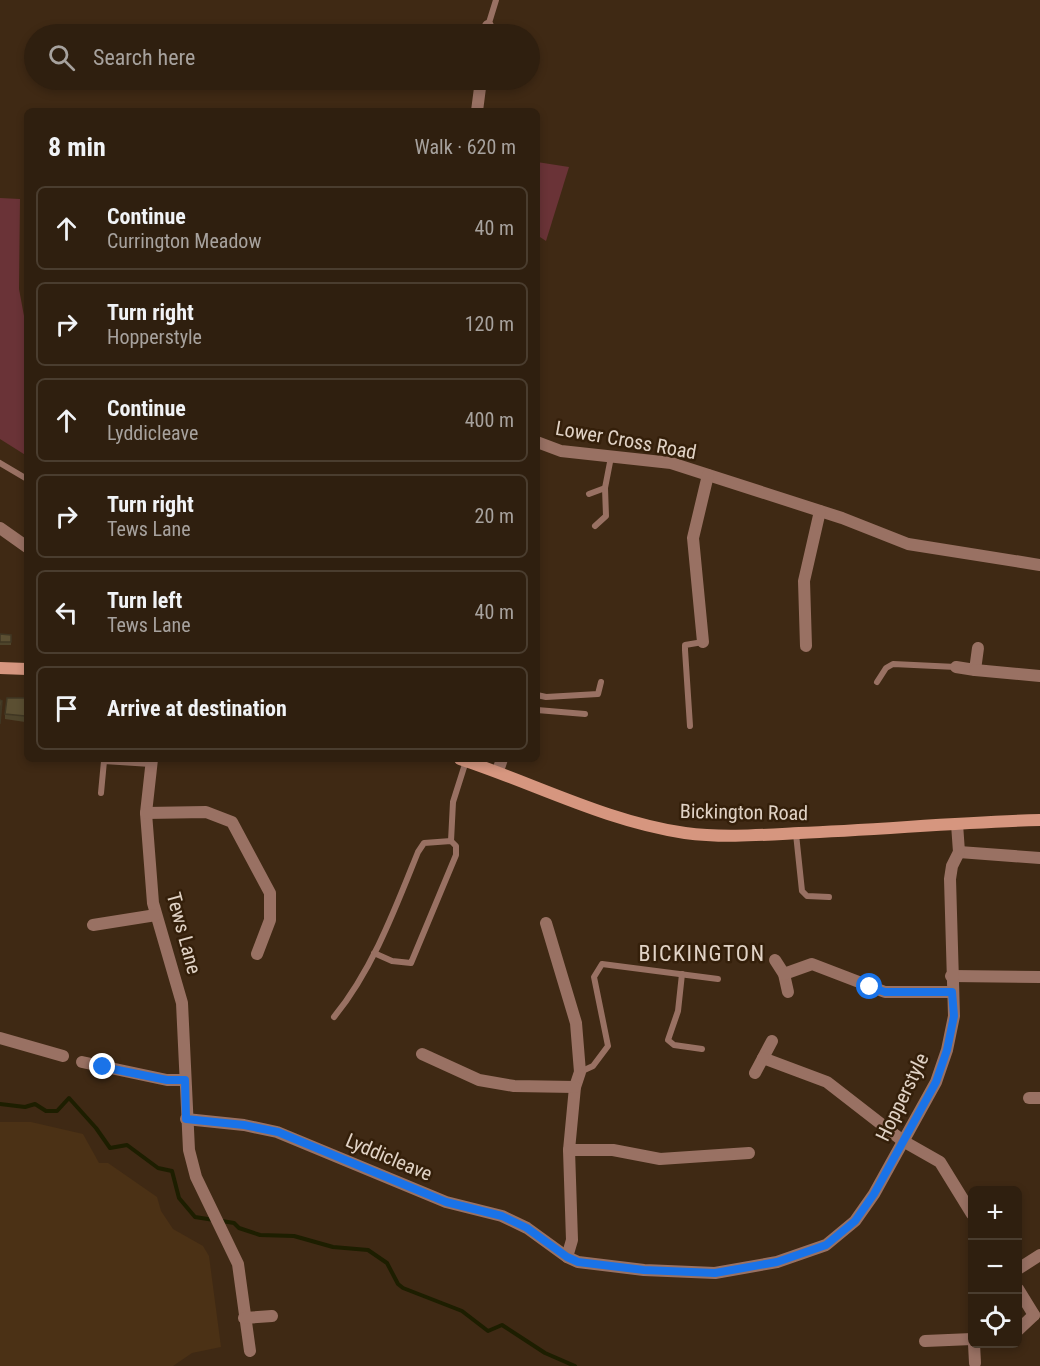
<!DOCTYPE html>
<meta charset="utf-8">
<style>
:root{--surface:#2f1f0f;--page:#372718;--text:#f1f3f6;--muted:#a7a29e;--line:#4a3d2f}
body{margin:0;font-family:"Roboto Condensed",sans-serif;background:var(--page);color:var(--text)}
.controls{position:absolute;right:18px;bottom:18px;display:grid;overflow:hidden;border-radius:9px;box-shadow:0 3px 9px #0003}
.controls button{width:54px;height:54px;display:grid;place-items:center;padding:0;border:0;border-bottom:2px solid var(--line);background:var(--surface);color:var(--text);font:30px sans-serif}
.stop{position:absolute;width:18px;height:18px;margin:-14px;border:4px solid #1a73e8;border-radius:50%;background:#fff}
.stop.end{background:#1a73e8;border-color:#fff;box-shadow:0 2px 6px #0008}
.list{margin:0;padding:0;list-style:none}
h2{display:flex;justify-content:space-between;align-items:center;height:78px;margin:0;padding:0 24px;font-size:26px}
h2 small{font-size:20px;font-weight:400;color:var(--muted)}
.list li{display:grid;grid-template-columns:39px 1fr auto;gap:18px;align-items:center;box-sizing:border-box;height:84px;margin:0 12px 12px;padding:0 12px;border:2px solid var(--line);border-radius:9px}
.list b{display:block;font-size:22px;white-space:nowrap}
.list p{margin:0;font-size:20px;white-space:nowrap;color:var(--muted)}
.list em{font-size:20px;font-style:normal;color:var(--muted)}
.icon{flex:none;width:33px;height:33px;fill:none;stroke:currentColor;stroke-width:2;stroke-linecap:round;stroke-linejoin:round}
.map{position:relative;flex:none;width:1040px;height:1366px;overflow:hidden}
.search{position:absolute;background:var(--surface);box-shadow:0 3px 9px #0003;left:24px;top:24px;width:516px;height:66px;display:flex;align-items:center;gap:15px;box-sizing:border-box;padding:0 21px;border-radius:33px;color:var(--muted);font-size:22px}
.panel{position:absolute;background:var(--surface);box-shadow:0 3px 9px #0003;left:24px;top:108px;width:516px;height:654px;border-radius:9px}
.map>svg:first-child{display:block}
.built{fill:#4b3115}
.green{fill:#6a3337}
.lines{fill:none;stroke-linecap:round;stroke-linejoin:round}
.stream{stroke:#1d1e00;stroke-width:4}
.lane{stroke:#997163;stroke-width:6}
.street{stroke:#997163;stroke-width:12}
.secondary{stroke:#d6967f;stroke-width:12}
.wall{fill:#4e442b}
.building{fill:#5b4f32;stroke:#403723;stroke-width:1.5}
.route{stroke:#1a73e8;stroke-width:8}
.labels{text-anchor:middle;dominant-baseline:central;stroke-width:5;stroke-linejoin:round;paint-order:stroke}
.street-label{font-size:20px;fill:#e1d3c6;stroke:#341f0a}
.quarter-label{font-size:22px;letter-spacing:1.5px;fill:#e1d3c6;stroke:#341f0a}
</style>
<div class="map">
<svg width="1040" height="1366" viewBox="0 0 1040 1366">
<rect width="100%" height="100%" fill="#3f2914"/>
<path class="built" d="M0,1122h31l52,12 16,29h9l49,34 4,14 12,18 30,17 6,10 12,91 -29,6 -19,13h-173z"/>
<g class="green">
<path d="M537,162l32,5 -23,74 -9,-6z"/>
<path d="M0,198l20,1 -1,90 8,43v124l-27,-17z"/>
</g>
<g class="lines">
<g class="stream">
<path d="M0,1104l25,3 10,-3 11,7h11l12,-13 27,30 14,20 17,-3 31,23 14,3 7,27 16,19 19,3"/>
<path d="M222,1221l12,2 5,5 21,7 34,1 39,11 35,3 19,13 11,21 5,4 59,23 26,20 14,-6 43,28 30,13"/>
</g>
<g class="lane">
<path d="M488,26l8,-26"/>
<path d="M0,463l27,16"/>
<path d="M589,494l16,-6"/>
<path d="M595,526l11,-10 -1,-28 6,-31"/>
<path d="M877,682l9,-14 7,-4 63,3"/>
<path d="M537,695l9,2 52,-3 3,-12"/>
<path d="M537,710l48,4"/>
<path d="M690,726l-5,-76v-5l18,-3"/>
<path d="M101,793l3,-32 47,3"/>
<path d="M796,834l6,57 5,5 22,1"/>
<path d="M451,841l2,-39 13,-41"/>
<path d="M682,974l-4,37 -10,29 6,5 28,4"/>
<path d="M334,1017c39,-48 61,-108 84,-165l6,-9 27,-2 5,5v9l-45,108 -19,-2 -18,-8"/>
<path d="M580,1072l13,-6 15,-20 -14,-69 8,-13 116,15"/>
</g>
<g class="street">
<path d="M487,34l1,-8"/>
<path d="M477,111l4,-31"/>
<path d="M537,442l24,9 110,12 171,55 66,26 132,21"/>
<path d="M0,528l27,19"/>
<path d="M703,642l-10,-104 15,-63"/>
<path d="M806,646l-2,-65 16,-70"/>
<path d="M956,667l19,3 3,-22"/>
<path d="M975,670l65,6"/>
<path d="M152,759l-6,54 7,90 29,100 7,147 7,27 42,87 12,87"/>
<path d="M498,771l4,-12"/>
<path d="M146,813l60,-1 26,10 38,71v27l-13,34"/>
<path d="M959,852l81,6"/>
<path d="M546,923l30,100 4,49 -5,15 -6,63 3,90 -5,17"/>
<path d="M93,925l63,-10"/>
<path d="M775,960l9,14 4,18"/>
<path d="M784,974l28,-10 73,28h67"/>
<path d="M951,976l89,1"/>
<path d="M0,1038l63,18"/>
<path d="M772,1041l-9,17 64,24 76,59 37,21 32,52"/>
<path d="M422,1054l57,26 35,6 61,1"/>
<path d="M82,1062l85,18h18"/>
<path d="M755,1073l8,-15"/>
<path d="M1029,1098h11"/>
<path d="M186,1119l58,6 33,7 169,70 56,14 25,12 40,29 11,5 66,8 71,3 62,-11 49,-17 29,-24 19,-27 62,-112 11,-32 7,-34 -4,-137 2,-13 7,-14 -2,-28"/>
<path d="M569,1150h44l47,9 89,-6"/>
<path d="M1018,1269l22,-14"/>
<path d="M1018,1289l16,26"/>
<path d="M244,1318l28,-2"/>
<path d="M1018,1330l16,-15"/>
<path d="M925,1341l47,-2"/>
<path d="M974,1344l1,19"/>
</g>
<g class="secondary">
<path d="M0,668l27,1"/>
<path d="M460,759c76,25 145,62 225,74 37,5 76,2 114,0 80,-3 160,-11 241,-13"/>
</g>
</g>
<g class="wall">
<path d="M0,634l11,1v10h-11z"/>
<path d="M27,698l-2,24 -20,-3v-5z"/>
</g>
<g class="building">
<path d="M0,634l11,1v7h-11z"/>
<path d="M7,698h20l-2,18 -20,-2z"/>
<path d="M0,700l2,1 -2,23z"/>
</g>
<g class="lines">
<path class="route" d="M103,1067l64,13h18l1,39 58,6 34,7 168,70 56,14 25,12 40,29 11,5 66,8 71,3 62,-11 49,-17 29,-24 19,-27 62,-112 11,-32 7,-34 -2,-24h-67l-15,-5"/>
</g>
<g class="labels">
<g class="street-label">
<text transform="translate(626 440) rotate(10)">Lower Cross Road</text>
<text transform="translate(744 812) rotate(1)">Bickington Road</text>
<text transform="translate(184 933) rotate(75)">Tews Lane</text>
<text transform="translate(902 1097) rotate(-64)">Hopperstyle</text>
<text transform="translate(389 1157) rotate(23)">Lyddicleave</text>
</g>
<g class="quarter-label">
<text x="702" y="953">BICKINGTON</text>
</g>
</g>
</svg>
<div class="controls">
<button>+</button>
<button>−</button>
<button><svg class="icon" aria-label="locate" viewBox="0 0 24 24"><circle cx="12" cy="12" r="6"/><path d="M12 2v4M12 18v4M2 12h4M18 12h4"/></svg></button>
</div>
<div class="stop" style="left:870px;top:987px"></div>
<div class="stop end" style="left:103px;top:1067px"></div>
<div class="search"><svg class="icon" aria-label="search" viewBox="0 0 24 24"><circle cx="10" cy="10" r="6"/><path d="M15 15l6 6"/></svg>Search here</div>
<section class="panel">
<h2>8 min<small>Walk · 620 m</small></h2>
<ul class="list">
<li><svg class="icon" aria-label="ahead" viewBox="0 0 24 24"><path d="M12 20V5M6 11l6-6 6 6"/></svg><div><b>Continue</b><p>Currington Meadow</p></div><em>40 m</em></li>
<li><svg class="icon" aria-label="right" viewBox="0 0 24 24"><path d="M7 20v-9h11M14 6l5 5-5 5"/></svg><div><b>Turn right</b><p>Hopperstyle</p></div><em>120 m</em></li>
<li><svg class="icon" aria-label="ahead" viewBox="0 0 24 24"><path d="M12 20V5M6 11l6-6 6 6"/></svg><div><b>Continue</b><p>Lyddicleave</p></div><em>400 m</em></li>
<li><svg class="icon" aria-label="right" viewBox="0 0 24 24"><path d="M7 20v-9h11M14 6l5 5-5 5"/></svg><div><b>Turn right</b><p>Tews Lane</p></div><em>20 m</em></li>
<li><svg class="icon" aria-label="left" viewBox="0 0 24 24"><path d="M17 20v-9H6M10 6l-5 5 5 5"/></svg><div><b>Turn left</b><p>Tews Lane</p></div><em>40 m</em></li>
<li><svg class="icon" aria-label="arrive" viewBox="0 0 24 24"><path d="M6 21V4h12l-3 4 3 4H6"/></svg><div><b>Arrive at destination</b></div></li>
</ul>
</section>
</div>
